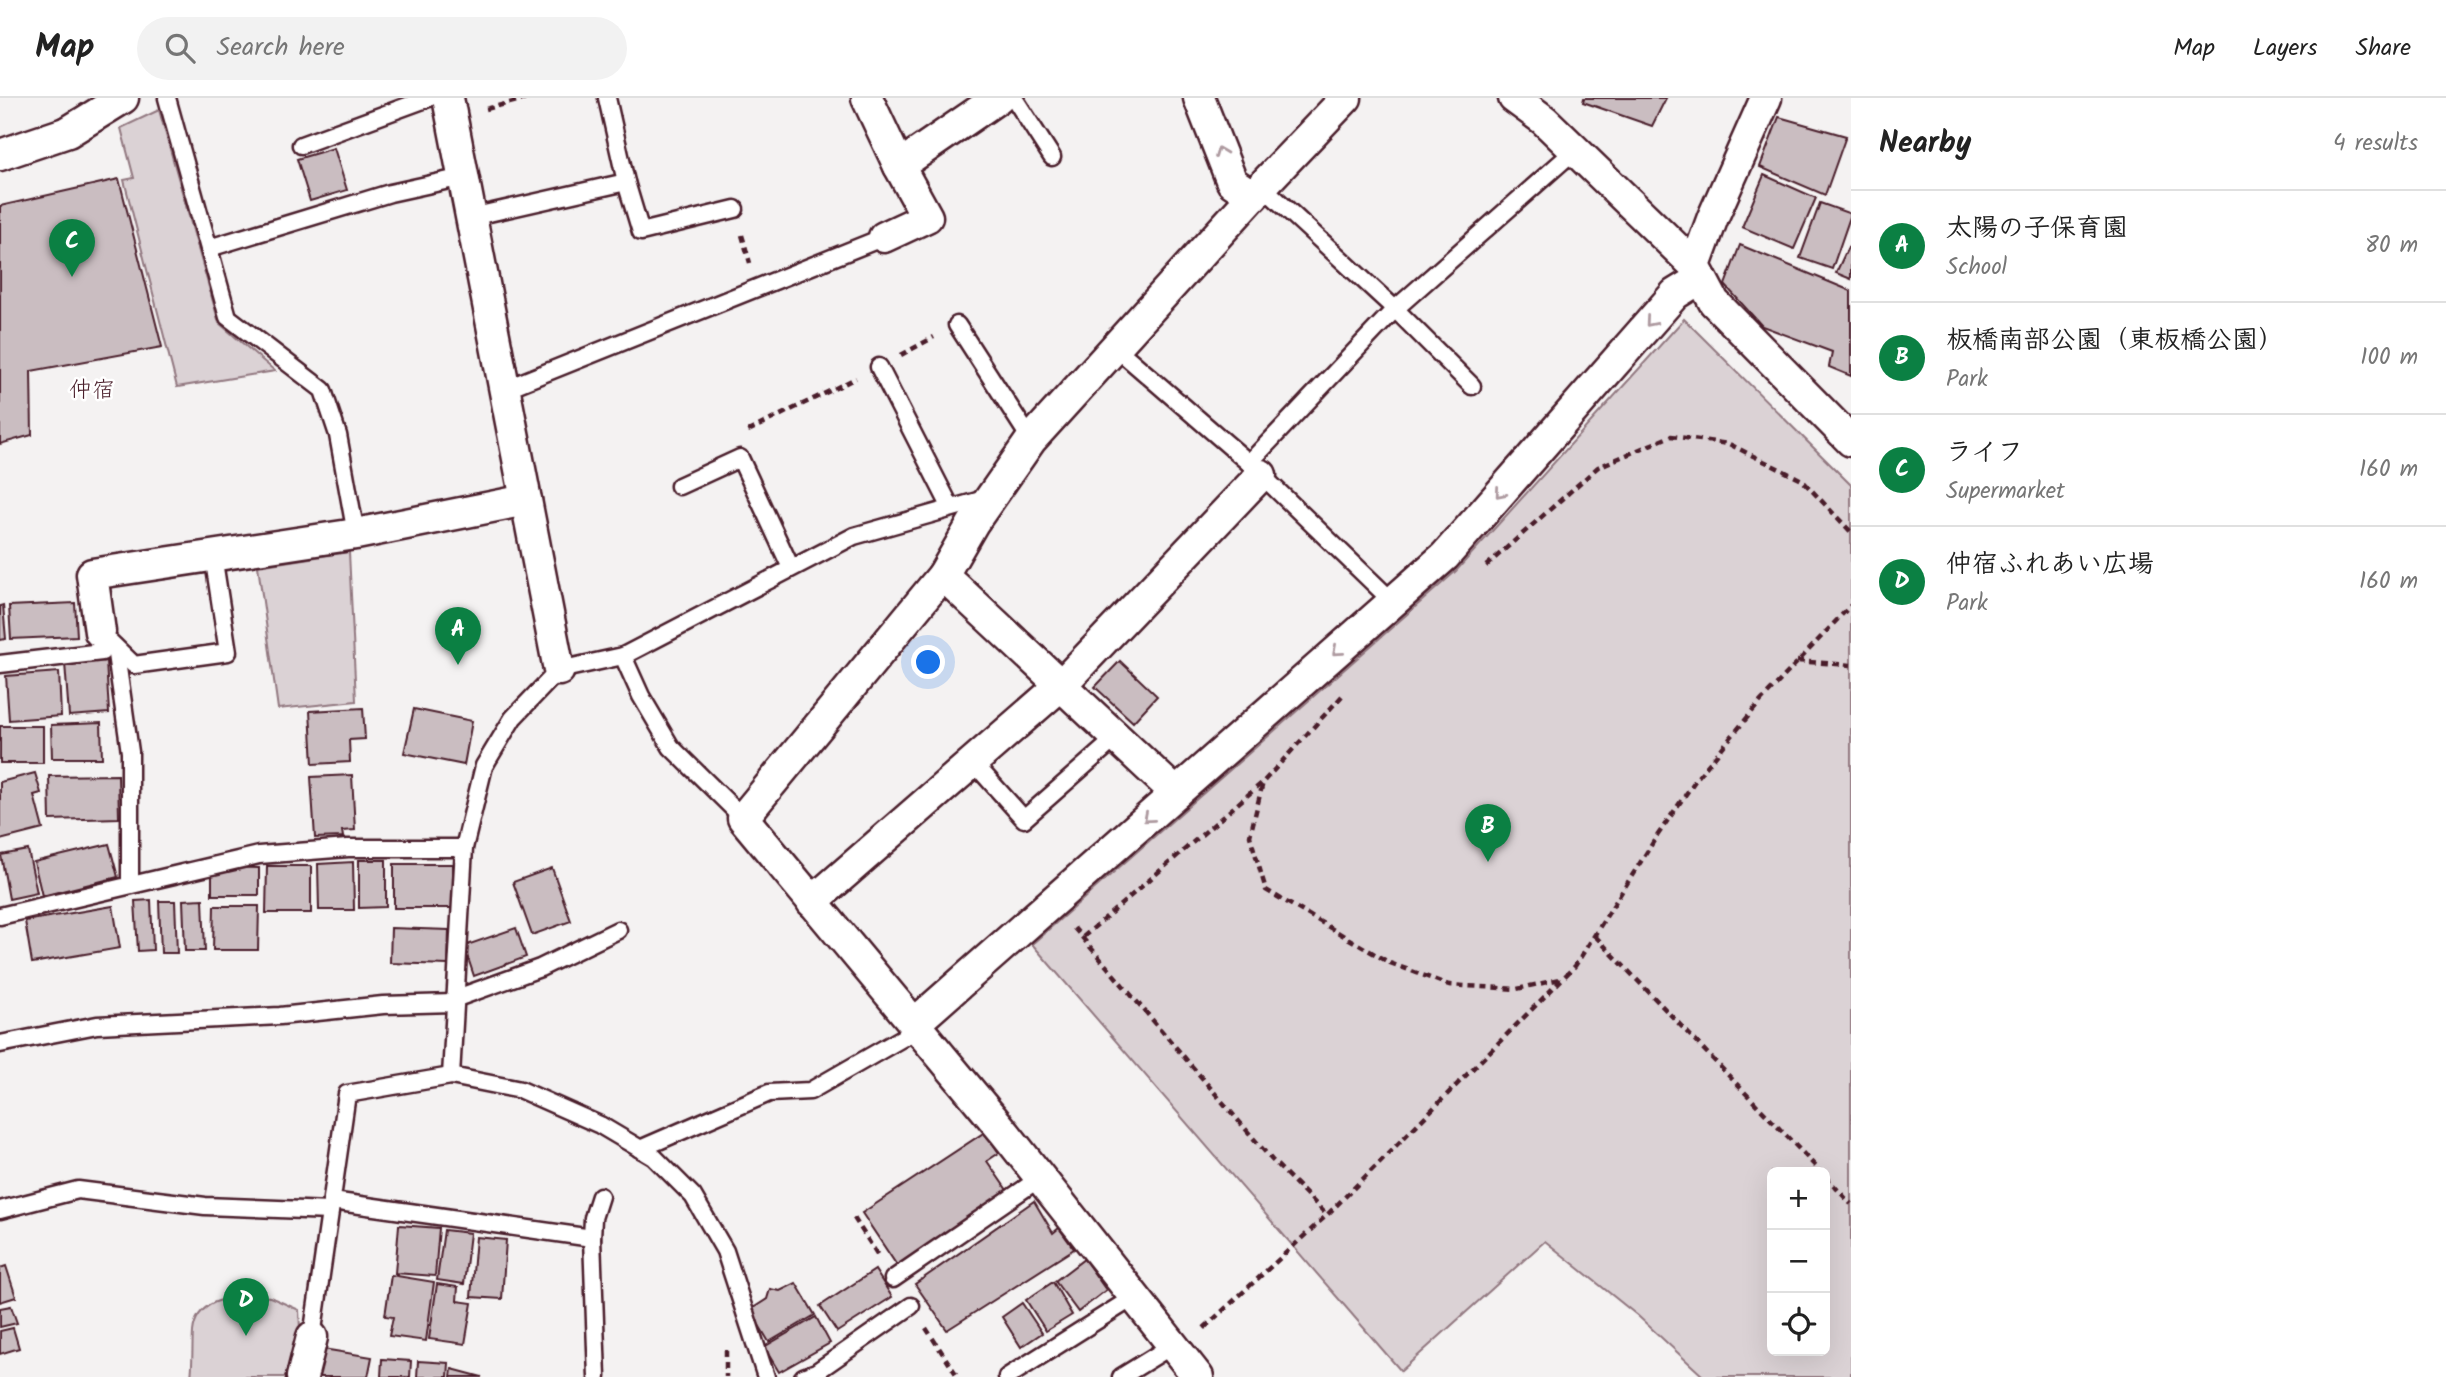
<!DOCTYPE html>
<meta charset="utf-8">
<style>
:root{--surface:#fff;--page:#f2f2f2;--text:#222;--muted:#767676;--line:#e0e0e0;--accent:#0b8043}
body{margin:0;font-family:Kalam,"Klee One",sans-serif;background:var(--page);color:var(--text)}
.controls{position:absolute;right:21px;bottom:21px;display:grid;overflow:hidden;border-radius:10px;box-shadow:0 7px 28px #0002}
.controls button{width:63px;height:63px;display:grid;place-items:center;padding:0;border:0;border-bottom:2px solid var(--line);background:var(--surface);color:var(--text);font:35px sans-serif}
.you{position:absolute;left:929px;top:565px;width:24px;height:24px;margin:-18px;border:5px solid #fff;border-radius:50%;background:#1a73e8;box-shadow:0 0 0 10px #1a73e833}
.badge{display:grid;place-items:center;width:46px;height:46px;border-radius:50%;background:var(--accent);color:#fff;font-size:23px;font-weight:700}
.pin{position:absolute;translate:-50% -58px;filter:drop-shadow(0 2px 4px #0008)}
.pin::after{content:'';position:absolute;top:37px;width:24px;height:21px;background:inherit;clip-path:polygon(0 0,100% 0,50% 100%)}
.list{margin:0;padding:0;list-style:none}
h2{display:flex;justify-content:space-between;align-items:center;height:91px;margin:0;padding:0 28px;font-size:30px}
h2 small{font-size:23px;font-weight:400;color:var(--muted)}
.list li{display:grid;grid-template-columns:46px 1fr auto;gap:21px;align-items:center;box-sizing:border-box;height:112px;padding:0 28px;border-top:2px solid var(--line)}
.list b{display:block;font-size:26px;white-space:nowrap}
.list p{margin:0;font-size:23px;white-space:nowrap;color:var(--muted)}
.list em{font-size:23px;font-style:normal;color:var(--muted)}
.icon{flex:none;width:38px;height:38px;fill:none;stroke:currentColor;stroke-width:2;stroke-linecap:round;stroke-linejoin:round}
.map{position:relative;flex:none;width:1851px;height:1279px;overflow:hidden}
header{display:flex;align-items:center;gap:42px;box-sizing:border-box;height:98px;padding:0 35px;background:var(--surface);border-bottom:2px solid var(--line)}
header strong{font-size:33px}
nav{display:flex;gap:38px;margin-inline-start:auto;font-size:24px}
.search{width:490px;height:63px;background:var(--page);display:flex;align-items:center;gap:18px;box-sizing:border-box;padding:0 24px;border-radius:38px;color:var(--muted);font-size:26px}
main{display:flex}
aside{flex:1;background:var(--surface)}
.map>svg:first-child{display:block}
.green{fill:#dbd2d5;stroke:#927880;stroke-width:2;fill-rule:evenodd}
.building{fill:#cabdc1;stroke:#4a1f2b;stroke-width:2}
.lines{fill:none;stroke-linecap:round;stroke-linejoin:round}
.service-casing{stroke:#4a1f2b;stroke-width:21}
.minor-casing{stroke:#4a1f2b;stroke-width:35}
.path{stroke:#4a1f2b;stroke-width:4.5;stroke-dasharray:7 5;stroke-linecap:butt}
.service{stroke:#fff;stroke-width:16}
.minor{stroke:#fff;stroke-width:30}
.oneway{stroke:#ae9aa0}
.labels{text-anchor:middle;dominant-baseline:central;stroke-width:5;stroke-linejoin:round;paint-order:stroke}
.neighbourhood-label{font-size:23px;fill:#4a1f2b;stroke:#fff}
</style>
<header>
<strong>Map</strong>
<div class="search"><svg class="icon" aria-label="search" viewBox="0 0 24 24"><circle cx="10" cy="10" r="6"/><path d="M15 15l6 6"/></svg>Search here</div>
<nav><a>Map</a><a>Layers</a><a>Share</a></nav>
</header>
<main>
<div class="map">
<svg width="1851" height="1279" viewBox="0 0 1851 1279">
<rect width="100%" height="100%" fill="#f4f2f2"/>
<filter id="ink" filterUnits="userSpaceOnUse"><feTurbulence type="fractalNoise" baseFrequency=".0143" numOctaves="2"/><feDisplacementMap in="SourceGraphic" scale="14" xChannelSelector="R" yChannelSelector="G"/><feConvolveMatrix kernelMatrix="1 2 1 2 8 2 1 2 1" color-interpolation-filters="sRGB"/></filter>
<g filter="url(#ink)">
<g class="green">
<path d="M159,12l60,213 56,48 -98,16 -53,-207 10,-2 -13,-50z"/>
<path d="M1684,221l167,166v892h-147l-66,-61 -93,-75 -144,130 -369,-427 424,-373zM1772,1074h53v179h-53z"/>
<path d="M349,454l7,149 -78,8 -20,-143z"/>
<path d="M253,1197l17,2 29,13 1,19 -8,48h-101c2,-15 1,-30 2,-45 3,-31 35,-36 60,-37z"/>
</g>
<g class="building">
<path d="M1584,0h82l-14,28 -69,-24z"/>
<path d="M1779,19l67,19 -21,59 -65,-28z"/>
<path d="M334,50l13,42 -37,11 -13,-42z"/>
<path d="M1764,77l52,23 -22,51 -52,-22z"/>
<path d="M119,81l43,168 -131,24 1,64 -32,9v-238z"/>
<path d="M1820,105l31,11 -19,55 -32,-11z"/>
<path d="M1740,147l111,46v85l-22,-9 3,-15 -70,-26 -37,-41z"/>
<path d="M1848,149l3,1v31l-15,-6z"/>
<path d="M75,505l2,33 -66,3 -2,-33z"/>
<path d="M3,507l3,34 -6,1v-34z"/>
<path d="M106,563l3,52 -40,3 -4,-53z"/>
<path d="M1120,563l37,35 -24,26 -38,-35z"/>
<path d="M59,574l2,44 -52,4 -3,-44z"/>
<path d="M363,610l2,31 -16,1 1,22 -37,2 -3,-53z"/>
<path d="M414,611l58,12 -8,44 -60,-12z"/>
<path d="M101,625l1,35h-50l-1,-33z"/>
<rect x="0" y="628" width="43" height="37"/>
<path d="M35,675l6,20 -7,2 9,34 -43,11v-58z"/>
<path d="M118,677l1,43 -69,2 -1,-44z"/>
<path d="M352,677l3,55 -13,1 1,6 -28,1 -4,-61z"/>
<path d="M109,746l9,33 -76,19 -8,-34z"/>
<path d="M28,752l9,43 -28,6 -8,-44z"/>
<path d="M359,762h27v47l-27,1z"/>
<path d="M353,764l1,48h-35l-1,-46z"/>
<rect x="394" y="766" width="59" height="44"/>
<path d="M267,768h44v47h-45z"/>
<path d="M212,769l47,1v27h-47z"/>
<path d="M552,770l19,53 -39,14 -19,-53z"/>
<path d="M203,801l2,52h-20l-2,-51z"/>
<path d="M151,802l2,50 -15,1 -3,-50z"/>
<path d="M159,803h16l2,52h-16z"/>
<path d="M113,808l7,42 -88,15 -7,-42z"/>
<path d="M214,808h45l-1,44h-45z"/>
<path d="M391,830l58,2 -1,35 -58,-2z"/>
<path d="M516,830l10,29 -52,19 -10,-30z"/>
<path d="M985,1034l14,21 -12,8 22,32 -111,74 -36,-54z"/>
<path d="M1034,1103l19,32 6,-5 15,21 -127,81 -32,-46z"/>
<path d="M399,1127l40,3 -4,48 -40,-3z"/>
<path d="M444,1132l26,3 -6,51 -27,-4z"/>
<path d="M476,1139l30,3 -4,59 -31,-2z"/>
<path d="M1084,1161l22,31 -28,22 -23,-31z"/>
<path d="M6,1168l10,31 -16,5v-34z"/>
<path d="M875,1172l17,27 -55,35 -17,-26z"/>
<path d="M391,1177l43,7 -8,59 -37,-5 4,-19 -8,-1z"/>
<path d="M1053,1184l19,33 -26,16 -20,-31z"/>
<path d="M796,1185l19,32 -46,27 -19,-32 17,-11 3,-10 10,2z"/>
<path d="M437,1186l21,3 -1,14 15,2 -7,41 -36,-5z"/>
<path d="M1022,1205l20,30 -21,14 -19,-30z"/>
<path d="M11,1208l6,17 -17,4v-19z"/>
<path d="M816,1219l14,26 -51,29 -15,-25z"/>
<path d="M13,1230l6,20 -19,6v-23z"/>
<path d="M323,1251l49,8 -4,20h-50z"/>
<path d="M382,1261l29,2 -1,16h-29z"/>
<path d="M418,1263l31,2 -1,14h-31z"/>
<path d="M452,1271l30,8h-31z"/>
</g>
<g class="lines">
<g class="service-casing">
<g id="service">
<path d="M167,0l61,219 95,73 15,45 18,99"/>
<path d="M1014,0l38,59"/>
<path d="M301,47l128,-47"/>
<path d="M626,84l15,50 94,-23"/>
<path d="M1262,88l133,123 77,77"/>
<path d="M471,119l155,-35 -19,-84"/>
<path d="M209,150l181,-55 73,-16"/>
<path d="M957,227l74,115"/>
<path d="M1115,249l134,116 144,139"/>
<path d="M879,269l72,141"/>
<path d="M505,291l379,-152"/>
<path d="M1249,365l146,-154 180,-159"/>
<path d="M679,388l61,-28 51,110"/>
<path d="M100,534l34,33 94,-13 -15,-97"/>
<path d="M115,549l15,105v132"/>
<path d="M623,558l18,40 30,51 72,71"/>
<path d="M0,566l102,-12 -2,-20"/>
<path d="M973,664l51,57 92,-81"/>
<path d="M0,818l259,-61 89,-7h116"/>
<path d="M454,901l86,-31 78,-38"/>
<path d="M0,946l97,-19 183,-9 103,-11 71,-2"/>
<path d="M451,978l13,-228 20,-82 29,-48 46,-48 64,-14 231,-120 134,-38"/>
<path d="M640,1051l129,-56 41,-2 108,-62"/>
<path d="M332,1103l260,37"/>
<path d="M0,1112l78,-20 127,16 125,5"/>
<path d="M893,1181l147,-101"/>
<path d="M312,1239l35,-243 104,-18 70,14 79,35 54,32 39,39 32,55 41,126"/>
<path d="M597,1279l-5,-139 1,-20 7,-22"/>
<path d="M803,1279l13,-5 95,-66"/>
<path d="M1007,1279l127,-80"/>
<path d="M1121,1279l52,-32"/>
</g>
</g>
<g class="minor-casing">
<g id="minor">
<path d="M448,0l111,572"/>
<path d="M867,0l32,68 99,-68"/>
<path d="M1199,0l33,84 21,14"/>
<path d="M1514,0l30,22 151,146"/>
<path d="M1766,0l-53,119 -18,49 19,36 137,139"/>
<path d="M0,57l68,-23 55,-34"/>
<path d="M884,139l43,-20 -28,-51"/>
<path d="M943,477l233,218"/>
<path d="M100,534l-8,-58 264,-40 170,-34"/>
<path d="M812,804l248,-216 201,-211"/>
<path d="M914,926l531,-468 230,-262 26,-16"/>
<path d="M302,1279l10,-40"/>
<path d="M1198,1279l-193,-244 -262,-315 200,-243 30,-52 58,-83 231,-254 84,-88"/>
</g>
</g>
<g class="path">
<path d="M486,11l43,-11"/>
<path d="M742,137l8,28"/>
<path d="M901,257l33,-18"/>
<path d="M748,333l108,-53"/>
<path d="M1486,468l112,-99 73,-31 58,8 73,36 49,52"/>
<path d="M1797,563l54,4"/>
<path d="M1342,598l-79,86 -13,54 16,54 124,73 59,22 68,4 47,-11"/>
<path d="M1074,830l198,232 55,55 248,-249 82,-130 40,-58 64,-77 90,-96"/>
<path d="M1595,838l226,236"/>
<path d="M1083,839l180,-155"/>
<path d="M1825,1078l26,28"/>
<path d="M854,1120l25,39"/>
<path d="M926,1230l32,49"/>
<path d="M1204,1230l123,-113"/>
<path d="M726,1252v27"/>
</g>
<use href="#service" class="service"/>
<use href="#minor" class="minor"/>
</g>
<defs><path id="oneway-chevron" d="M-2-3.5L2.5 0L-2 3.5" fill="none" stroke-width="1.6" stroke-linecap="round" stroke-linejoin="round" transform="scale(1.75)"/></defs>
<g class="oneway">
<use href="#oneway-chevron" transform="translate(1220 54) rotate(-111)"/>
<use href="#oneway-chevron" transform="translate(1650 224) rotate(131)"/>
<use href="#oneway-chevron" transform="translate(1500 395) rotate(131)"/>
<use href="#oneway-chevron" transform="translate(1337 553) rotate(139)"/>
<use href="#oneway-chevron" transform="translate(1148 720) rotate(139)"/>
</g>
</g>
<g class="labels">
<g class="neighbourhood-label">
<text x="92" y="293">仲宿</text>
</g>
</g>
</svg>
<div class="controls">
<button>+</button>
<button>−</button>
<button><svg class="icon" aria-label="locate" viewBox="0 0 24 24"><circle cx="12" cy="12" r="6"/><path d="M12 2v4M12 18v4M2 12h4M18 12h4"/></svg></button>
</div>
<div class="you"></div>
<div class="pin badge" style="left:458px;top:567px">A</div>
<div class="pin badge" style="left:1488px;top:764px">B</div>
<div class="pin badge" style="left:72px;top:179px">C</div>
<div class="pin badge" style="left:246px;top:1238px">D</div>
</div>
<aside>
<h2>Nearby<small>4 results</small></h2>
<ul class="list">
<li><span class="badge">A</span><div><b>太陽の子保育園</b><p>School</p></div><em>80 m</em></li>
<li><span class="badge">B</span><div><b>板橋南部公園（東板橋公園）</b><p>Park</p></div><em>100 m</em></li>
<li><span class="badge">C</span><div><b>ライフ</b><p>Supermarket</p></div><em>160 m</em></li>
<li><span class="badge">D</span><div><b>仲宿ふれあい広場</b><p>Park</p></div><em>160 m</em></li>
</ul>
</aside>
</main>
